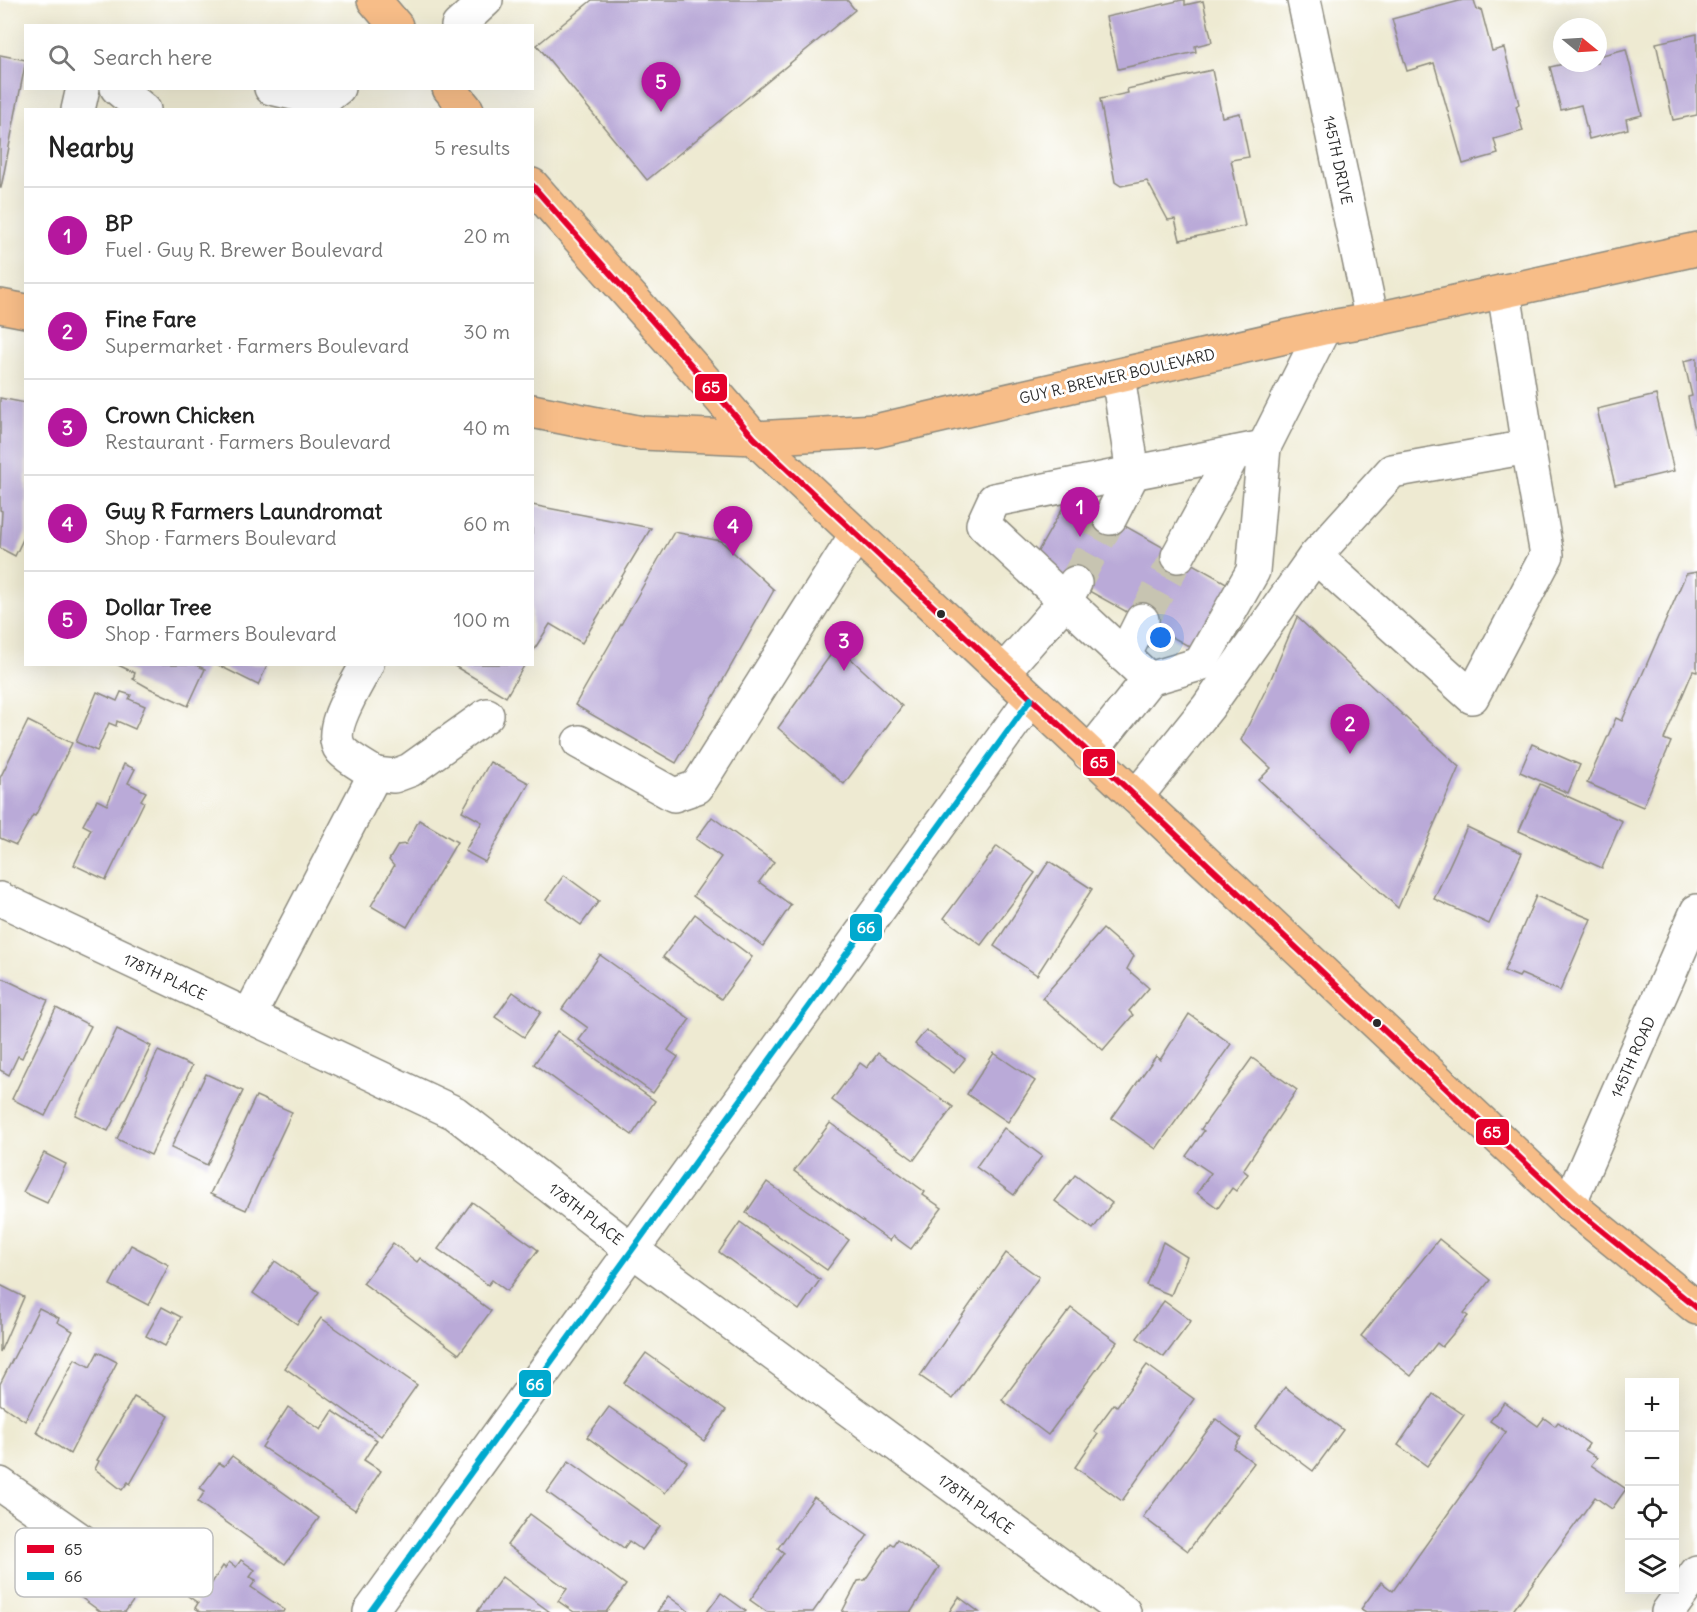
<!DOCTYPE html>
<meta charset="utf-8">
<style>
:root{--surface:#fff;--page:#f6f6f6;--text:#222;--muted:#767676;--line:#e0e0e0;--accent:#b5179e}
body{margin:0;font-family:Delius,sans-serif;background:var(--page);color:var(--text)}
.controls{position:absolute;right:18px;bottom:18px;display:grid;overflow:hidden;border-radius:0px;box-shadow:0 6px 24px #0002}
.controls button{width:54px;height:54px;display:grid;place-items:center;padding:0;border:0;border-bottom:2px solid var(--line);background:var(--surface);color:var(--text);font:30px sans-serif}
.compass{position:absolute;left:1553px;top:18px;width:54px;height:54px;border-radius:50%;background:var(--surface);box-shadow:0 6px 24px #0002;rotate:108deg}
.you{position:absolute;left:1161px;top:638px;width:21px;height:21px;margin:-15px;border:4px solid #fff;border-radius:50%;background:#1a73e8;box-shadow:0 0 0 9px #1a73e833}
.badge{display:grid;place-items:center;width:39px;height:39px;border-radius:50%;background:var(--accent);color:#fff;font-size:20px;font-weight:700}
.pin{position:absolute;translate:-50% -50px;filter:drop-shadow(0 2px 3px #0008)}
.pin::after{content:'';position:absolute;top:32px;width:21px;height:18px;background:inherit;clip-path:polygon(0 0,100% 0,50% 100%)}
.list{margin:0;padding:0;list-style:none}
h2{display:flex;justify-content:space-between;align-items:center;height:78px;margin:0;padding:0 24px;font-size:26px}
h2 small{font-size:20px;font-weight:400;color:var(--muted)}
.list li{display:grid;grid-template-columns:39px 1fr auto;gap:18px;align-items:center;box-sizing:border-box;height:96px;padding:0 24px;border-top:2px solid var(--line)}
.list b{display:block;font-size:22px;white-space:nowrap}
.list p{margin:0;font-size:20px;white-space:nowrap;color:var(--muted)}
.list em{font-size:20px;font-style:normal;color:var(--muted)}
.icon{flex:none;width:33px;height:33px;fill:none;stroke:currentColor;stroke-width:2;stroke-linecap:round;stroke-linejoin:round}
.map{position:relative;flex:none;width:1697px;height:1612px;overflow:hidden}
.search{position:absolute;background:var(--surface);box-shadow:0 6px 24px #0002;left:24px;top:24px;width:510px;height:66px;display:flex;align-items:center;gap:15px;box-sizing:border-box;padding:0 21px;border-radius:0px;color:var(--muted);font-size:22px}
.panel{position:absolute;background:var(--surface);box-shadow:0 6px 24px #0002;left:24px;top:108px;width:510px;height:558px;border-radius:0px}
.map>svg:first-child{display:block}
.building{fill:#baaad8}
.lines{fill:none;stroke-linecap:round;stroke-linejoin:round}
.minor-tunnel{stroke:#c7c4b1;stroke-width:33;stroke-dasharray:33 16;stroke-linecap:butt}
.minor-casing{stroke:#8c8a7e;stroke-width:36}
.major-casing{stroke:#8c8a7e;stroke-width:36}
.minor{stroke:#fff;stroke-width:33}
.major{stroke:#f7bd88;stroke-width:33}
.bus-1-casing{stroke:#fff;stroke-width:10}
.bus-2-casing{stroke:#fff;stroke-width:10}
.bus-1{stroke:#e4002b;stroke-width:6}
.bus-2{stroke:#00a9ce;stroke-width:6}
.bus-dot{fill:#2b2b2b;stroke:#fff;stroke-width:2}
.labels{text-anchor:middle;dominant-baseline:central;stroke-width:6;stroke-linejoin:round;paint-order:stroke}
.street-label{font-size:15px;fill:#2b2b2b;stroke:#fff}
.key{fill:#fff;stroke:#bfbfbf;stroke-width:1.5}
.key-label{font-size:16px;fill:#2b2b2b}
.line-badge{stroke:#fff;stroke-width:2}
.badge-label{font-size:16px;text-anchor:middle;font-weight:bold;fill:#fff}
</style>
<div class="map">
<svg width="1697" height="1612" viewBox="0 0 1697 1612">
<rect width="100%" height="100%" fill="#fff"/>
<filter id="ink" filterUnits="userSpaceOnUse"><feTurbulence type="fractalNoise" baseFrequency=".0167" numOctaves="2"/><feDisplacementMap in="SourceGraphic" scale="12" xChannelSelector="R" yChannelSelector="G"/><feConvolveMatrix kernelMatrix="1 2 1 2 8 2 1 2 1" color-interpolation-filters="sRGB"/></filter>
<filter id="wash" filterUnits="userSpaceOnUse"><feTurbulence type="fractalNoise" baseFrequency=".008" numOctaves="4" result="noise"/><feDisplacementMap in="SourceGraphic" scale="24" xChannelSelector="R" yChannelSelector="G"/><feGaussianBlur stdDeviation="1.35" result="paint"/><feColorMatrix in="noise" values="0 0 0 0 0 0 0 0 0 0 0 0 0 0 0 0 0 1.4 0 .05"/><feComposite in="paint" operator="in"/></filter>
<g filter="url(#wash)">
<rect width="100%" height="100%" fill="#eeead2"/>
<g id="blocks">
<g class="building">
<path d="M592,0h255l8,10 -208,170 -110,-135z"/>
<path d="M1182,0h3v5l18,-4 9,41 -17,4 1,6 -78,17 -12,-52z"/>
<path d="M1463,0h11l3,10 4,-1 11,42 12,-3 15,56 -3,2 7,25 -29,8 4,15 -35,10 -29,-101 -27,8 -15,-52z"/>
<path d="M1697,34v81l-24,5 -17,-77z"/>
<path d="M1626,49l16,66 -16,4 2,10 -39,10 -8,-34 -20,5 -11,-43 18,-4h30v-7z"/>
<path d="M0,55l26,5 -25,128h-1z"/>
<path d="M1212,70l10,47 18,-4 9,44 -18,3 14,66 -65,14 -5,-21 -7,1 -21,-39 -26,5 -6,-4 -15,-83 28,-6 -1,-4z"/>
<path d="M1697,358v77h-1l-8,-38 4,-1 -8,-35z"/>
<path d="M1656,395l18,76 -59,14 -18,-76z"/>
<path d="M0,398l26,5v130l-11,23 -15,-8 2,-37 -2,-1z"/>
<path d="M1070,495l167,94 -36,64 -168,-93z"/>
<path d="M532,505l119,23 -69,115 -32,-19 -18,29z"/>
<path d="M674,532l47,9 53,49 -98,173 -101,-58z"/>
<path d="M1697,572v100l-4,-1 -29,68 7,3 -28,65 -56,-24 29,-65 6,3 64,-147z"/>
<path d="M1297,617l162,150 -61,141 -139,-128 12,-12 -30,-28 29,-59z"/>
<path d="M837,646l65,60 -58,78 -66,-56z"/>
<path d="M116,664h78l11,5 -17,37 -39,-18 -16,-9 2,-6z"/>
<path d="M216,664h52l-10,21z"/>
<path d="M451,664h74l-19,33z"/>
<path d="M97,692l20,9 4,-9 10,3 -2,4 16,7 -10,23 -18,-8 -1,5 -7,-3 -12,28 -21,-9z"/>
<path d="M28,721l44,22 -37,73 -2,-1 -17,30 -16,-7v-60z"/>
<path d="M1532,744l48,21 -12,28 -48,-21z"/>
<path d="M490,762l39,21 -44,79 -20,-11 17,-29 -20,-11z"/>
<path d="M124,764l11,5 -7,14 18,9 -5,8 3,2 -38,78 -32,-15 17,-36 -8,-4 14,-25 10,5z"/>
<path d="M1540,784l82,37 -20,47 -83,-37z"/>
<path d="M712,817l62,45 -15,20 32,23 -28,41 -70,-50 28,-39 -25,-18z"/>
<path d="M419,820l38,22 -50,85 -36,-21 23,-40 -5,-6 9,-15 8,-1z"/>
<path d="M1467,827l55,26 -33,71 -55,-25z"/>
<path d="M997,846l38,27 -54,72 -37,-27z"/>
<path d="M1049,861l43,28 -55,86 -43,-29z"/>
<path d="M564,875l35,26 -18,24 -35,-25z"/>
<path d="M1536,896l55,23 -31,72 -39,-17 -2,3 -15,-6z"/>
<path d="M695,914l57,43 -31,42 -58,-42z"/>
<path d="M1103,929l31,27 -7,13 22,19 -20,23 4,4 -30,35 -61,-52z"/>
<path d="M600,955l90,64 -22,31 10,7 -25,36 -74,-53 9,-12 -26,-19z"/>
<path d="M0,977l48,23 -26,58 -4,-2 -9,19 -9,-5z"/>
<path d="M513,992l28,20 -17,25 -29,-20z"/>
<path d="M56,1008l35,18 -46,90 -33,-17z"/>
<path d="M1189,1014l42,30 -75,105 -44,-31 44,-62 4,4z"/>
<path d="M117,1029l34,17 -43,85 -33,-16z"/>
<path d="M926,1030l39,29 -11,14 -39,-29z"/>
<path d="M557,1031l98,70 -23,34 -98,-71z"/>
<path d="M158,1051l34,15 -41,89 -34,-16z"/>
<path d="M878,1053l75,54 -39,53 -82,-60 28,-37 7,5z"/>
<path d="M994,1053l41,28 -27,41 -41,-28z"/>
<path d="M1252,1058l45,32 -54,80 5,4 -12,17 -4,-3 -14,20 -21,-15 14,-20 -25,-17 18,-25 -3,-2z"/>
<path d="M206,1074l37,17 -36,74 -36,-17z"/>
<path d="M256,1096l36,16 -46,98 -36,-16z"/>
<path d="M830,1123l95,69 -2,3 19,13 -31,41 -18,-13 -3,5 -96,-70z"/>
<path d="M1004,1128l38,28 -28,39 -38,-28z"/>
<path d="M44,1153l22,11 -19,39 -24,-11z"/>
<path d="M1075,1175l37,28 -19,26 -38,-28z"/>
<path d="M767,1182l82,58 -22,30 -81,-57z"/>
<path d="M472,1202l66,48 -31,41 -15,-11 -4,5 -50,-36z"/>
<path d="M740,1222l80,58 -21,30 -80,-58z"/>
<path d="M1439,1239l51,41 -26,33 4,3 -26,31 -5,-4 -26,33 -50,-40z"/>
<path d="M1163,1242l24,15 -16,38 -25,-10z"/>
<path d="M393,1243l24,19 3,-4 71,53 -32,43 -96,-71z"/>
<path d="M131,1245l38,20 -21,40 -38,-20z"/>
<path d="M1006,1253l33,24 -86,122 -33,-23z"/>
<path d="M275,1261l44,31 -22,32 -44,-31z"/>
<path d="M0,1285l24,12 -24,55z"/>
<path d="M1164,1301l27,20 -27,36 -27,-19z"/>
<path d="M162,1307l19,10 -16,29 -19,-10z"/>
<path d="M39,1308l20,10 -2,4 16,9 -48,90 -25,-17v-20z"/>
<path d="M1071,1308l46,34 -69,93 -46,-35z"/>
<path d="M321,1318l96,67 -36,51 -96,-68z"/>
<path d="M98,1352l19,10 -47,92 -34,-22 39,-73 15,8z"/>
<path d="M646,1353l80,57 -22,31 -80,-58z"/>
<path d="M1147,1365l47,34 -72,102 -47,-34 23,-33 -4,-3 20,-27 3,2z"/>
<path d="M1285,1387l58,43 -30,41 -58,-43z"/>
<path d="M1433,1394l31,21 -37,51 -29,-21z"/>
<path d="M134,1397l35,19 -39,68 -2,-2 -6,8 -27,-21 4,-8 -2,-1z"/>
<path d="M1504,1402l34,24 6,-8 11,8 3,-4 31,22 -4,6 12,8 -6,7 35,24 -14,20 -17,-12 -83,115h-146l-5,-3 20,-27 12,9 113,-159 -16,-11z"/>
<path d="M288,1407l33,23 12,-19 44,29 -13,20 17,11 -26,39 -93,-63z"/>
<path d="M609,1407l78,55 -22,31 -78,-56z"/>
<path d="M1216,1419l25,19 -7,10 20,15 -66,88 -45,-34z"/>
<path d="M232,1456l87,62 -34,46 -87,-62 7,-11 -5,-3 19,-25 5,3z"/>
<path d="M569,1461l91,65 -18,24 -13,-9 -5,7 -77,-56z"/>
<path d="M814,1497l54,38 -55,77h-46l-17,-12 34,-47 -6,-5z"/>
<path d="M530,1514l96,71 -20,27h-32l-16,-11 9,-12 -60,-44z"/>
<path d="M897,1539l42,28 -28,45h-69l16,-31 7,-1 25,-37 3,2z"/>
<path d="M241,1560l14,10 -5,7 6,3 -5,7 34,23 -2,2h-82l-6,-4 3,-5 -10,-7 11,-17 11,7 13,-20 2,2 4,-6 7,5z"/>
<path d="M98,1568l39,28 -12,16h-24l-22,-16z"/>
<path d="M502,1577l48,35h-73z"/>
<path d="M721,1593l25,18 -1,1h-38z"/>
<path d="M668,1596l22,16h-33z"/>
<path d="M959,1597l20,15h-30z"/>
</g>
</g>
</g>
<g filter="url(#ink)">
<use href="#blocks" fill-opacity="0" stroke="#8c8a7e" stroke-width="1.5"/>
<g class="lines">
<g class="minor-tunnel">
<path d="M1075,583l35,-65"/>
<path d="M1142,620l36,-64"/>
</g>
<g class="minor-casing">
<g id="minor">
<path d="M1304,0l68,320"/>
<path d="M458,26l28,-26"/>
<path d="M117,88l27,22"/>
<path d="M271,88l52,12 15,-12"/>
<path d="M78,110l5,-22"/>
<path d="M1504,291l24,156"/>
<path d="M1110,518l23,-45 -15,-97"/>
<path d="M1178,556l56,-103"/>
<path d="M1124,656l18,-36"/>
<path d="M367,664c-9,19 -42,66 -26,86 8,9 24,17 34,24"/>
<path d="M1003,672l62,-71 10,-18"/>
<path d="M1149,679l-166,-155 11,-24 270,-53"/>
<path d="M579,742l95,53 23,-8 159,-252"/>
<path d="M1089,754l60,-75 51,-15 53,-93 11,-124 60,-119"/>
<path d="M1136,797l72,-90 107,-151 77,-85 136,-24 19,108 -75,142 -157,-141"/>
<path d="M0,899l455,214 177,137 492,362"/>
<path d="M249,1016l126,-242 19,2 16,-6 77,-55"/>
<path d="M1569,1204l128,-293"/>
<path d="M0,1484l89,62"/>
<path d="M370,1612l661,-913"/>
<path d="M1668,1612l29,-40"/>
</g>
</g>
<g class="major-casing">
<g id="major">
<path d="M374,0l22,26"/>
<path d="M449,88l18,22"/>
<path d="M532,185c74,85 150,167 222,253l815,766 128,104"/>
<path d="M0,306l26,5"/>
<path d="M532,411l110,22 112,5 121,-7 449,-103 48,-8 325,-71"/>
</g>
</g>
<use href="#minor" class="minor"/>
<use href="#major" class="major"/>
<g class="bus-1-casing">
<path id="bus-1" d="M532,185c74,85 150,167 222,253l815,766 128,104"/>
</g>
<g class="bus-2-casing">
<path id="bus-2" d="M370,1612l661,-913"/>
</g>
<use href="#bus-1" class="bus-1"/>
<use href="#bus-2" class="bus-2"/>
</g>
</g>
<g class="bus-dot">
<circle cx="941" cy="614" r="5"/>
<circle cx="1377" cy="1023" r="5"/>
</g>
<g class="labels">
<g class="street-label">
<text transform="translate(1338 160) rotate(78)">145TH DRIVE</text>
<text transform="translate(1117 376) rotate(-13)">GUY R. BREWER BOULEVARD</text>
<text transform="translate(165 977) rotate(25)">178TH PLACE</text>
<text transform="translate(1633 1057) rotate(-66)">145TH ROAD</text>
<text transform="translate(586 1214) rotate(38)">178TH PLACE</text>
<text transform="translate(976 1504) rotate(36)">178TH PLACE</text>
</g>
</g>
<rect x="15" y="1528" width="198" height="69" rx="9" class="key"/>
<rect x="27" y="1545" width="27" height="8" fill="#e4002b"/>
<rect x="27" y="1572" width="27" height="8" fill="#00a9ce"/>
<g class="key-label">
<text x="64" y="1555">65</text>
<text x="64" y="1582">66</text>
</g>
<g class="line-badge">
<rect x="694" y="373" width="34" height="29" rx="6" fill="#e4002b"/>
<rect x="1082" y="748" width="34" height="29" rx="6" fill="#e4002b"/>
<rect x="849" y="913" width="34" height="29" rx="6" fill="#00a9ce"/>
<rect x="1475" y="1118" width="35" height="28" rx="6" fill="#e4002b"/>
<rect x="518" y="1369" width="34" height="29" rx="6" fill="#00a9ce"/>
</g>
<g class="badge-label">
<text x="711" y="393">65</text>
<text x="1099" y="768">65</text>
<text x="866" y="933">66</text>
<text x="1492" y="1138">65</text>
<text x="535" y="1390">66</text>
</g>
</svg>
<div class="controls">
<button>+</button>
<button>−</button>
<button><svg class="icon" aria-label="locate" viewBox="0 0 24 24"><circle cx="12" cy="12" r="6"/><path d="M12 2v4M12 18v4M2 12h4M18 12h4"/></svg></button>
<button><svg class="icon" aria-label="layers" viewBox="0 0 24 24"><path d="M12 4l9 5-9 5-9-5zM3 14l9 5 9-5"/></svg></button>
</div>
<svg class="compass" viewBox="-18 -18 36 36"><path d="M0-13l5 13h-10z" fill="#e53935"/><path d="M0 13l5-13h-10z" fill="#767676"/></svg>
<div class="you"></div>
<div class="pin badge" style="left:1080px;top:537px">1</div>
<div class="pin badge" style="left:1350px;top:754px">2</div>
<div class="pin badge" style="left:844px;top:671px">3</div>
<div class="pin badge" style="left:733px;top:556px">4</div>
<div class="pin badge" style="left:661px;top:112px">5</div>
<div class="search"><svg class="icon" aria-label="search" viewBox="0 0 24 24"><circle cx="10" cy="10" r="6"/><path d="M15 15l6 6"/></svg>Search here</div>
<section class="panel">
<h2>Nearby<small>5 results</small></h2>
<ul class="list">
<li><span class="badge">1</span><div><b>BP</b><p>Fuel · Guy R. Brewer Boulevard</p></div><em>20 m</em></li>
<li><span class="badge">2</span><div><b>Fine Fare</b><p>Supermarket · Farmers Boulevard</p></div><em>30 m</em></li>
<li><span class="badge">3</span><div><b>Crown Chicken</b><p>Restaurant · Farmers Boulevard</p></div><em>40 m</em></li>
<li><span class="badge">4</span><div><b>Guy R Farmers Laundromat</b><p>Shop · Farmers Boulevard</p></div><em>60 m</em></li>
<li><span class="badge">5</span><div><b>Dollar Tree</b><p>Shop · Farmers Boulevard</p></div><em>100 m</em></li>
</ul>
</section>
</div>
